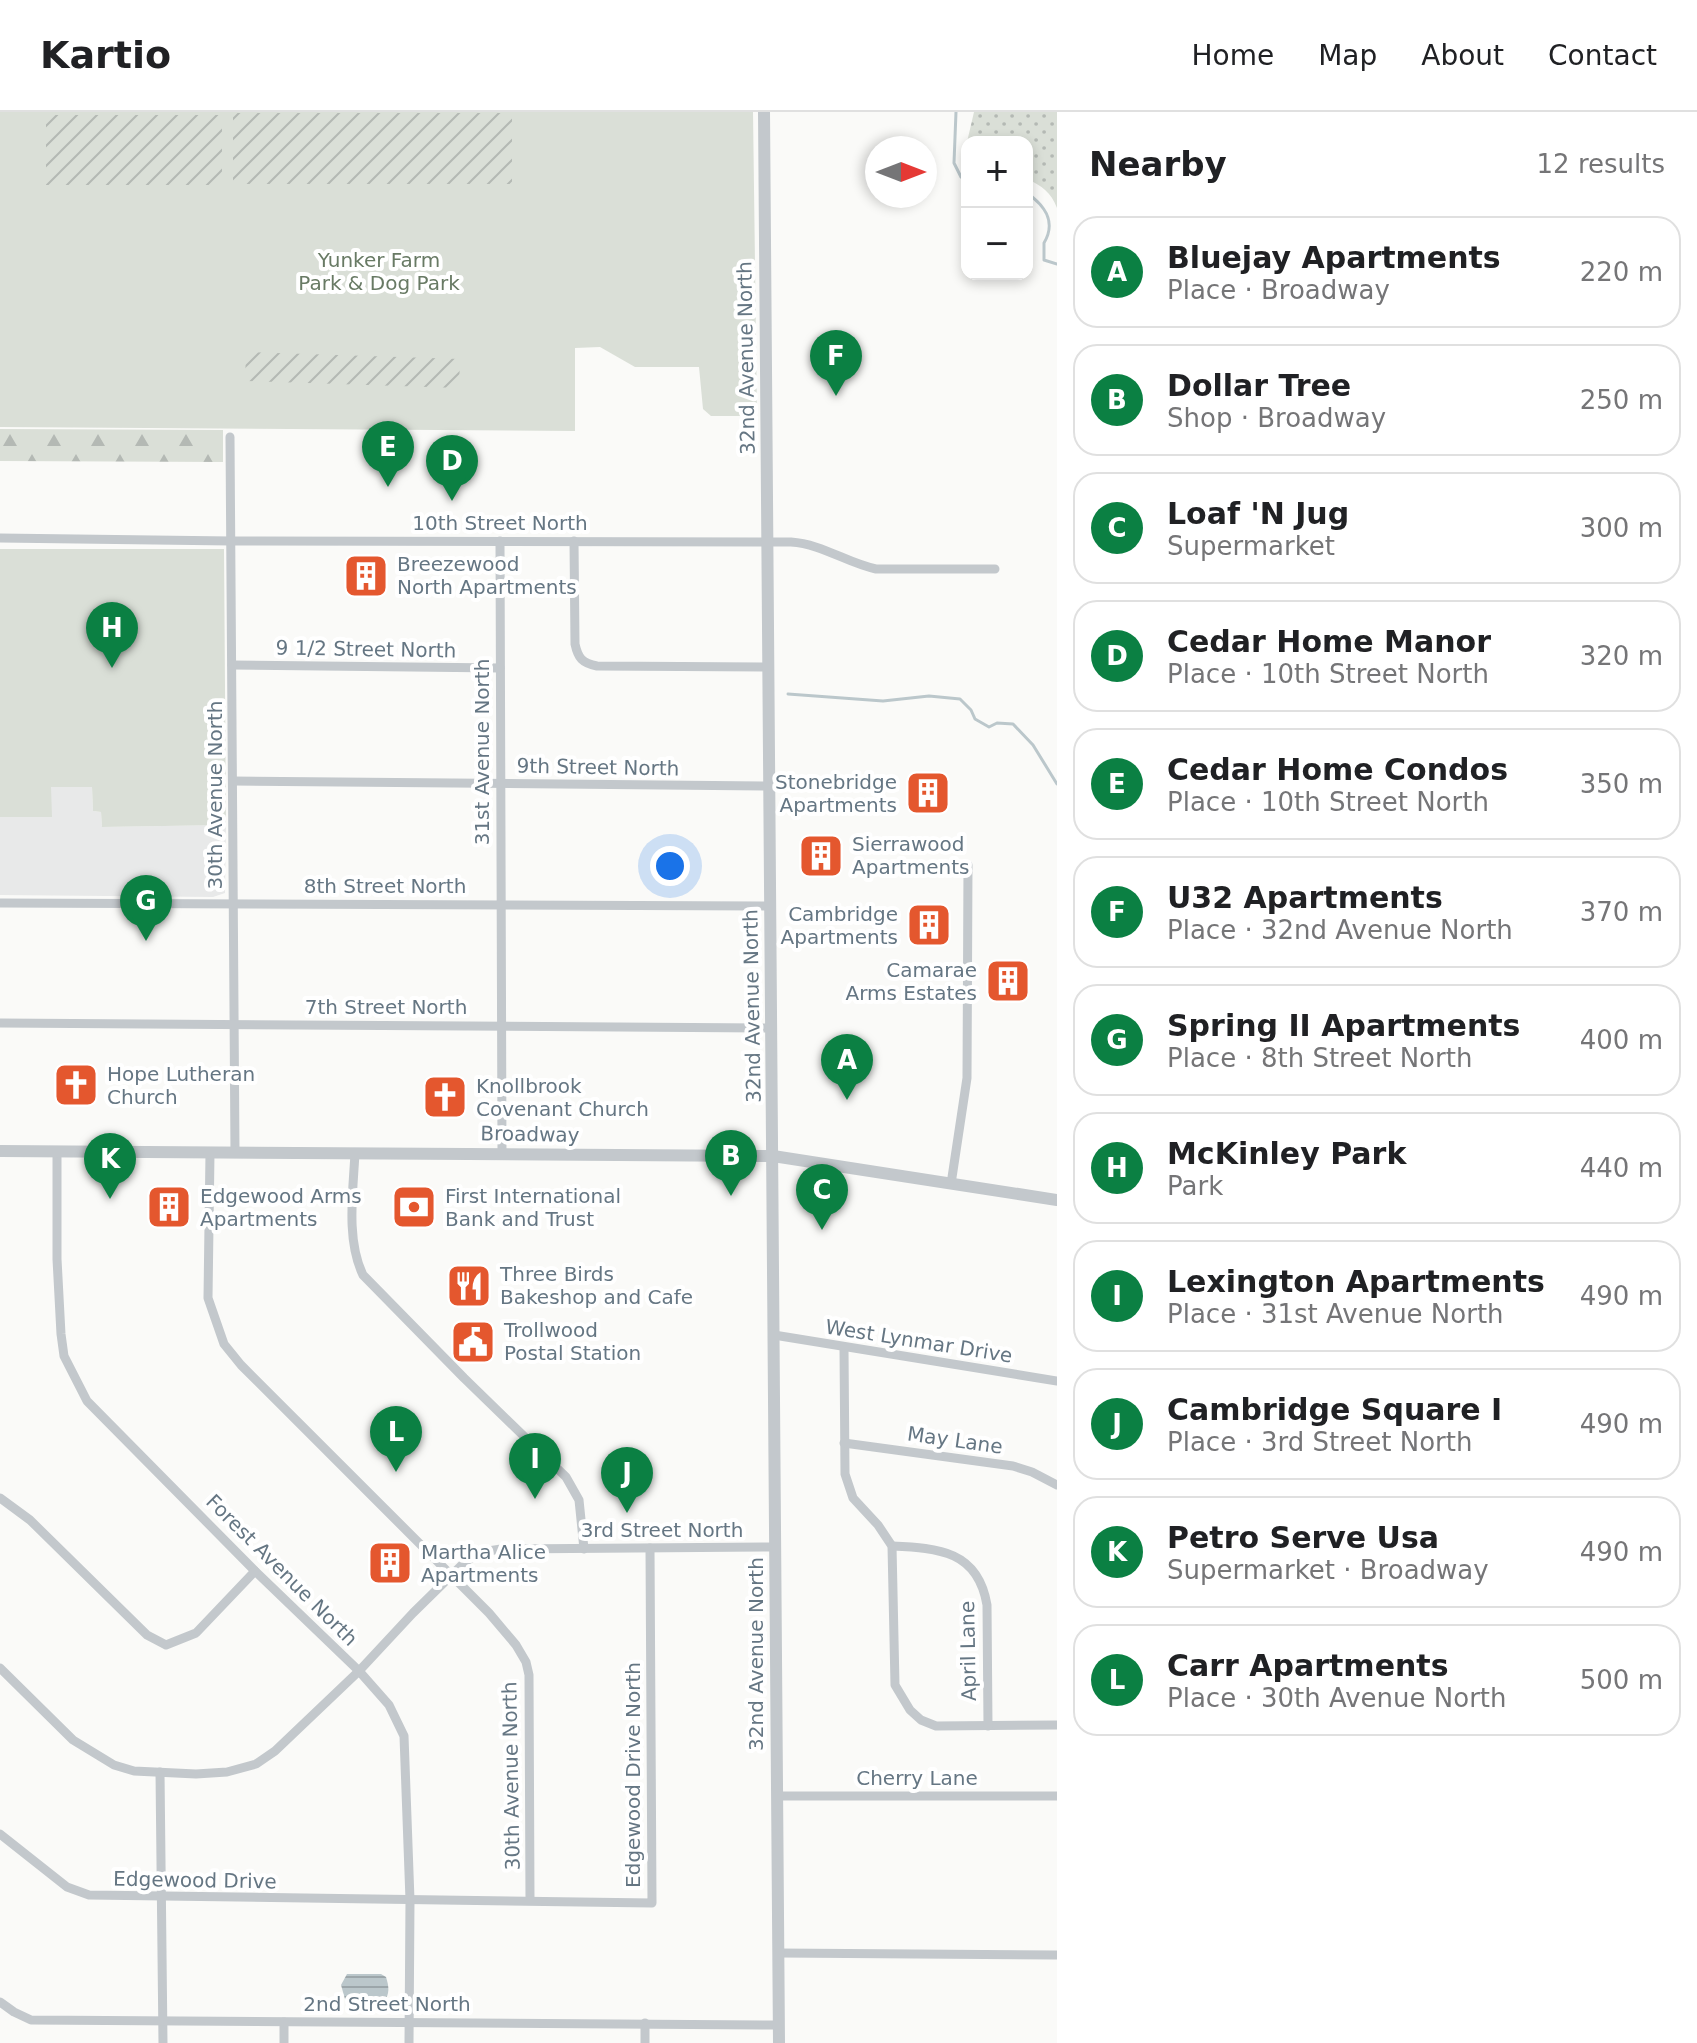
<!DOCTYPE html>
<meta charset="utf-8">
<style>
:root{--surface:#fff;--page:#f2f2f2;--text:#202124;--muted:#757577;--line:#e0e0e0;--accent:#0b8043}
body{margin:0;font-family:"DejaVu Sans",sans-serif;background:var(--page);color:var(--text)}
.controls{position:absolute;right:24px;top:24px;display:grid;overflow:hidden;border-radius:16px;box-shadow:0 4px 12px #0003}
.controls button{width:72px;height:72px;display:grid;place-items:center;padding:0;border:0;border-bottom:2px solid var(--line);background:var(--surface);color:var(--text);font:40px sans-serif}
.compass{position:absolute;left:865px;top:24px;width:72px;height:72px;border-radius:50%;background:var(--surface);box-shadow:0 4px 12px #0003;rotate:90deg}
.you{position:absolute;left:670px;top:754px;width:28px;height:28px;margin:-20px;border:6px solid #fff;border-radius:50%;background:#1a73e8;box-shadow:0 0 0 12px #1a73e833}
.badge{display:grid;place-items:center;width:52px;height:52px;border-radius:50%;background:var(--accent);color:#fff;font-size:26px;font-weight:700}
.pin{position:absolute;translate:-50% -66px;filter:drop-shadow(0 2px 4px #0008)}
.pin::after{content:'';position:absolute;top:42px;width:28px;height:24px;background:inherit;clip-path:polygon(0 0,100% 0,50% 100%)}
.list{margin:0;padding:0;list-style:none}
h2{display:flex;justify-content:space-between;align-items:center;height:104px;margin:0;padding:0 32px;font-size:34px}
h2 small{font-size:26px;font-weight:400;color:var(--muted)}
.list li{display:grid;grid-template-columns:52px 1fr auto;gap:24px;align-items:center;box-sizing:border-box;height:112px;margin:0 16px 16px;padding:0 16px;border:2px solid var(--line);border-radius:24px}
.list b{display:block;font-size:30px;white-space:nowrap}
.list p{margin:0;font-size:26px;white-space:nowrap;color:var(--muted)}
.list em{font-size:26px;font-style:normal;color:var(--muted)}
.map{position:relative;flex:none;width:1057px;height:1931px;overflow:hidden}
header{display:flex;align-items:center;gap:48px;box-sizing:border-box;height:112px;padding:0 40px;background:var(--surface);border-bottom:2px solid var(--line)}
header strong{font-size:38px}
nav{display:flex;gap:44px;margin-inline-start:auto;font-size:28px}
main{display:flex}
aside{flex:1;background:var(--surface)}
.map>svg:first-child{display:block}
.built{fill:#e8e9e9}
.grass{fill:url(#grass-dots)}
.forest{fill:url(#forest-firs)}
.park{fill:#dadfd7}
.garden{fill:url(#garden-furrows)}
.water{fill:url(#water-rules)}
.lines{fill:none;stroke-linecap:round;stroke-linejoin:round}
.stream{stroke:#bbc7cb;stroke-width:3}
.minor{stroke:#c3c8cc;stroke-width:9}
.tertiary{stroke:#c3c8cc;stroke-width:12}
.labels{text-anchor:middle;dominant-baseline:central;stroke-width:8;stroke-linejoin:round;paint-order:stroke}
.park-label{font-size:20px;fill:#687a64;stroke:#fff}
.street-label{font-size:20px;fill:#657683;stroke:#fff}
.poi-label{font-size:20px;fill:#657683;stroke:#fff;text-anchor:start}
</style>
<header>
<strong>Kartio</strong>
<nav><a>Home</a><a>Map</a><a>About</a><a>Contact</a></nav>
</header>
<main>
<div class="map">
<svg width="1057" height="1931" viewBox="0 0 1057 1931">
<defs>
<pattern id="grass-dots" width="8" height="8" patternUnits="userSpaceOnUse" patternTransform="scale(2)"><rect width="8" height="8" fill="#dadfd7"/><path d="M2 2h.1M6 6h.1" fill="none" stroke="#b4b9b4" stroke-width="1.8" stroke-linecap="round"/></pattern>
<pattern id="forest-firs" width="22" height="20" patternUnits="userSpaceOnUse" patternTransform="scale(2)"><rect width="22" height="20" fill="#dadfd7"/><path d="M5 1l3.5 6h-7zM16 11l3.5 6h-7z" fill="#b4b9b4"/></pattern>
<pattern id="garden-furrows" width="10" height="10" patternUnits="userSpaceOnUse" patternTransform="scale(2)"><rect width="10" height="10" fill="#dadfd7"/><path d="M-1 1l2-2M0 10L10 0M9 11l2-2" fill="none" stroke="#b4b9b4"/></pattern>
<pattern id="water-rules" width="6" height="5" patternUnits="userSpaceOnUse" patternTransform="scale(2)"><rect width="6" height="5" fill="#bbc7cb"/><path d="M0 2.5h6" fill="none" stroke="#9ca6aa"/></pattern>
</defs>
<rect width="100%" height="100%" fill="#fafaf8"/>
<path class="built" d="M51,675h41l1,24 8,1 1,15 124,-2 -1,68 -12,4 -213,-2v-78h51z"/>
<path class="grass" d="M974,0h83v96c-6,-16 -15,-22 -30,-29v-37h-60z"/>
<path class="forest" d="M0,317l223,1v32l-223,-1z"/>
<g class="park">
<path d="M0,0h753l4,304h-46l-8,-7 -4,-42h-64l-35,-20 -25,1v83l-575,-4z"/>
<path d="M0,437h224l2,276 -124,2 -1,-15 -8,-1 -1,-24h-41l1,30h-52z"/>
</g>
<g class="garden">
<rect x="233" y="1" width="279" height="71"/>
<rect x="46" y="3" width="176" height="70"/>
<path d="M246,240l214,7 -1,29 -214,-7z"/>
</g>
<path class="water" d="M347,1862h34l5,3c3,10 4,16 -2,25h-34l-5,-3 -4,-14z"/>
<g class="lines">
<g class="stream">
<path d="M956,0l-2,51 7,14 6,2"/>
<path d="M1027,81c17,12 30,28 17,50v17l13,4"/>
<path d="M788,582l95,7 46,-5 31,3 11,11 4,9 14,8 8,-4 16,1 20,21 24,39"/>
</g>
<g class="minor">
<path d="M230,325l5,716"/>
<path d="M0,426l231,3 560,1c31,2 56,21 85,27h119"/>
<path d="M500,429l2,613"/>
<path d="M574,429l1,103c3,14 7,19 22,22l172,1"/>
<path d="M232,553l268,3"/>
<path d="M233,669l537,5"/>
<path d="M0,791l771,3"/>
<path d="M0,911l772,5"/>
<path d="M57,1040v107l4,75 3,22 23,45 168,170 104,100 30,34 15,31 6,164 -1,143"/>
<path d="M210,1041l-2,145 16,46 17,21 248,248 27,32 10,17 3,13 1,225"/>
<path d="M355,1041c-2,39 -9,87 8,122l101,103 102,99 13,23 5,49"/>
<path d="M951,1072l16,-106 1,-213"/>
<path d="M774,1223l283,46"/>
<path d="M844,1236l1,126 8,24 25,27 14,21 3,139 15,25 11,10 15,6 121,-1"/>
<path d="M844,1331l169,23 19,6 25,13"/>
<path d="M0,1386l30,22 117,115 19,10 30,-12 59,-62"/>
<path d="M892,1434c47,2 86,5 95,59l1,121"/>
<path d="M0,1556l73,72 41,25 20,6 62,3 31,-2 29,-8 19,-13 84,-80 54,-58 53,-52 16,-9 19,-3 275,-2"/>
<path d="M160,1660l3,271"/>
<path d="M777,1684h280"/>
<path d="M0,1722l67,53 22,8 563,8 -2,-355"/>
<path d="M779,1841l278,2"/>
<path d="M0,1890l14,10 17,8 748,5"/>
<path d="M645,1911v20"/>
<path d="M284,1931v-21"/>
</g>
<g class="tertiary">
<path d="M764,0l15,1931"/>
<path d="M0,1039l773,5 284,44"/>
</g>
</g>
<defs>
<g id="building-square" transform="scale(2.3)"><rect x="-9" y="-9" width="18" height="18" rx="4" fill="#e4572e" stroke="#fff"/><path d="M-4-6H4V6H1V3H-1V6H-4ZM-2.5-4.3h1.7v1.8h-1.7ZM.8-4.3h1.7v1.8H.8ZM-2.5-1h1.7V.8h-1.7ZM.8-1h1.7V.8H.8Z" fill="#fff"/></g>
<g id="church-square" transform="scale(2.3)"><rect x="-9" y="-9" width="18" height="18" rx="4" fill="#e4572e" stroke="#fff"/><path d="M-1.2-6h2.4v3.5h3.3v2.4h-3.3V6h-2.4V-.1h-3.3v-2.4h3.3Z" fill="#fff"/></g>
<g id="bank-square" transform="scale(2.3)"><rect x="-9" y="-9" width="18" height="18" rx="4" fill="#e4572e" stroke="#fff"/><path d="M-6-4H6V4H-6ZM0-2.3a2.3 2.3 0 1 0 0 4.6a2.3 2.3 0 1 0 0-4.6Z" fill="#fff"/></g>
<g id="restaurant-square" transform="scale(2.3)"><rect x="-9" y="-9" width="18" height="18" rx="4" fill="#e4572e" stroke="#fff"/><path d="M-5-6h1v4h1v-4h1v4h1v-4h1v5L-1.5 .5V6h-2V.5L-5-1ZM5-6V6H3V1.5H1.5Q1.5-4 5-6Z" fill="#fff"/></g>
<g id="civic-square" transform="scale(2.3)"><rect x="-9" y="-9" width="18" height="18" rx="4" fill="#e4572e" stroke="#fff"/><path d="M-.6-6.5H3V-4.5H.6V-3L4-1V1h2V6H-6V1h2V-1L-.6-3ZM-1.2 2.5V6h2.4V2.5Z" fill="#fff"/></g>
</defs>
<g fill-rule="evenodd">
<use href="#building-square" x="366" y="464"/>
<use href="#building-square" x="928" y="681"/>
<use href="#building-square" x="821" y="744"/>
<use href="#building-square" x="929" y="813"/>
<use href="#building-square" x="1008" y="869"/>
<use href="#church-square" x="76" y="973"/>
<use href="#church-square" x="445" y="985"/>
<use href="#building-square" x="169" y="1095"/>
<use href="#bank-square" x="414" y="1095"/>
<use href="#restaurant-square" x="469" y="1174"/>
<use href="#civic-square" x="473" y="1230"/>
<use href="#building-square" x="390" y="1451"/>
</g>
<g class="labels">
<g class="park-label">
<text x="379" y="148">Yunker Farm<tspan x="379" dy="23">Park &amp; Dog Park</tspan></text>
</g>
<g class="street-label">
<text transform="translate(746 246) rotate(-91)">32nd Avenue North</text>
<text x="500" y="411">10th Street North</text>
<text transform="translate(366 537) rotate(1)">9 1/2 Street North</text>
<text transform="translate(482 640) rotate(-90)">31st Avenue North</text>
<text transform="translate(598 655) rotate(1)">9th Street North</text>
<text transform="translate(215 683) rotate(-90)">30th Avenue North</text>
<text x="385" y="774">8th Street North</text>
<text transform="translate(752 894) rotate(-91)">32nd Avenue North</text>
<text x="386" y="895">7th Street North</text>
<text transform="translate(530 1022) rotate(1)">Broadway</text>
<text transform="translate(919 1229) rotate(9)">West Lynmar Drive</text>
<text transform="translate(955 1328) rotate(8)">May Lane</text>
<text x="662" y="1418">3rd Street North</text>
<text transform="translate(282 1458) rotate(45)">Forest Avenue North</text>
<text transform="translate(968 1539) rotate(-91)">April Lane</text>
<text transform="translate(756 1542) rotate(-90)">32nd Avenue North</text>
<text transform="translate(633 1663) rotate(-90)">Edgewood Drive North</text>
<text transform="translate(511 1664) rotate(-91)">30th Avenue North</text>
<text x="917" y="1666">Cherry Lane</text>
<text transform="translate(195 1768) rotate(1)">Edgewood Drive</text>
<text x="387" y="1892">2nd Street North</text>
</g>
<g class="poi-label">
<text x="397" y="452">Breezewood<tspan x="397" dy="23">North Apartments</tspan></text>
<text x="897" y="670" text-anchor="end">Stonebridge<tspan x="897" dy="23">Apartments</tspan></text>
<text x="852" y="732">Sierrawood<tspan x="852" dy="23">Apartments</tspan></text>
<text x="898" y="802" text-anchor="end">Cambridge<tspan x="898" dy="23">Apartments</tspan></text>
<text x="977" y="858" text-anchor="end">Camarae<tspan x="977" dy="23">Arms Estates</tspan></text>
<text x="107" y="962">Hope Lutheran<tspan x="107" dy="23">Church</tspan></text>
<text x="476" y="974">Knollbrook<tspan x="476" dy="23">Covenant Church</tspan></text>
<text x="200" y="1084">Edgewood Arms<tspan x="200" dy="23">Apartments</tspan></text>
<text x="445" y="1084">First International<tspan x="445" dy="23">Bank and Trust</tspan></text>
<text x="500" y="1162">Three Birds<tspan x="500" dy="23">Bakeshop and Cafe</tspan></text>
<text x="504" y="1218">Trollwood<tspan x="504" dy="23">Postal Station</tspan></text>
<text x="421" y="1440">Martha Alice<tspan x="421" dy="23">Apartments</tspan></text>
</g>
</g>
</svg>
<div class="controls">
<button>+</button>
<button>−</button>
</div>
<svg class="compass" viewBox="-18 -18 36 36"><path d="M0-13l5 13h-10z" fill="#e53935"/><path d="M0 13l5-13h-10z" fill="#757577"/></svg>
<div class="you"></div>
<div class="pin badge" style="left:847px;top:988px">A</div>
<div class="pin badge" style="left:731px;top:1084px">B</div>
<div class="pin badge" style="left:822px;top:1118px">C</div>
<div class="pin badge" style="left:452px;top:389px">D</div>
<div class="pin badge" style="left:388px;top:375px">E</div>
<div class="pin badge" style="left:836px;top:284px">F</div>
<div class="pin badge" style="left:146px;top:829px">G</div>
<div class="pin badge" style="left:112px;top:556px">H</div>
<div class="pin badge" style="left:535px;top:1387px">I</div>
<div class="pin badge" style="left:627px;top:1401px">J</div>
<div class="pin badge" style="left:110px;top:1087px">K</div>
<div class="pin badge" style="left:396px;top:1360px">L</div>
</div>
<aside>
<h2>Nearby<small>12 results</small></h2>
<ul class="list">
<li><span class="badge">A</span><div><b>Bluejay Apartments</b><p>Place · Broadway</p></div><em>220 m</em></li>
<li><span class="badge">B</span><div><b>Dollar Tree</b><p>Shop · Broadway</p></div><em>250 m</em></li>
<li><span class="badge">C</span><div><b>Loaf 'N Jug</b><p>Supermarket</p></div><em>300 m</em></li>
<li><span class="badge">D</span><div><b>Cedar Home Manor</b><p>Place · 10th Street North</p></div><em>320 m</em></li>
<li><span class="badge">E</span><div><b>Cedar Home Condos</b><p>Place · 10th Street North</p></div><em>350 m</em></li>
<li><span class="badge">F</span><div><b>U32 Apartments</b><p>Place · 32nd Avenue North</p></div><em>370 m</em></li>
<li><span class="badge">G</span><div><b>Spring II Apartments</b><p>Place · 8th Street North</p></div><em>400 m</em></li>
<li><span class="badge">H</span><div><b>McKinley Park</b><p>Park</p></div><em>440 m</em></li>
<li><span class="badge">I</span><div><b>Lexington Apartments</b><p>Place · 31st Avenue North</p></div><em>490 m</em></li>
<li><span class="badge">J</span><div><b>Cambridge Square I</b><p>Place · 3rd Street North</p></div><em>490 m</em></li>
<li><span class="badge">K</span><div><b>Petro Serve Usa</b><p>Supermarket · Broadway</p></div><em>490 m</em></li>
<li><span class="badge">L</span><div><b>Carr Apartments</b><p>Place · 30th Avenue North</p></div><em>500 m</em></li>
</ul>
</aside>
</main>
